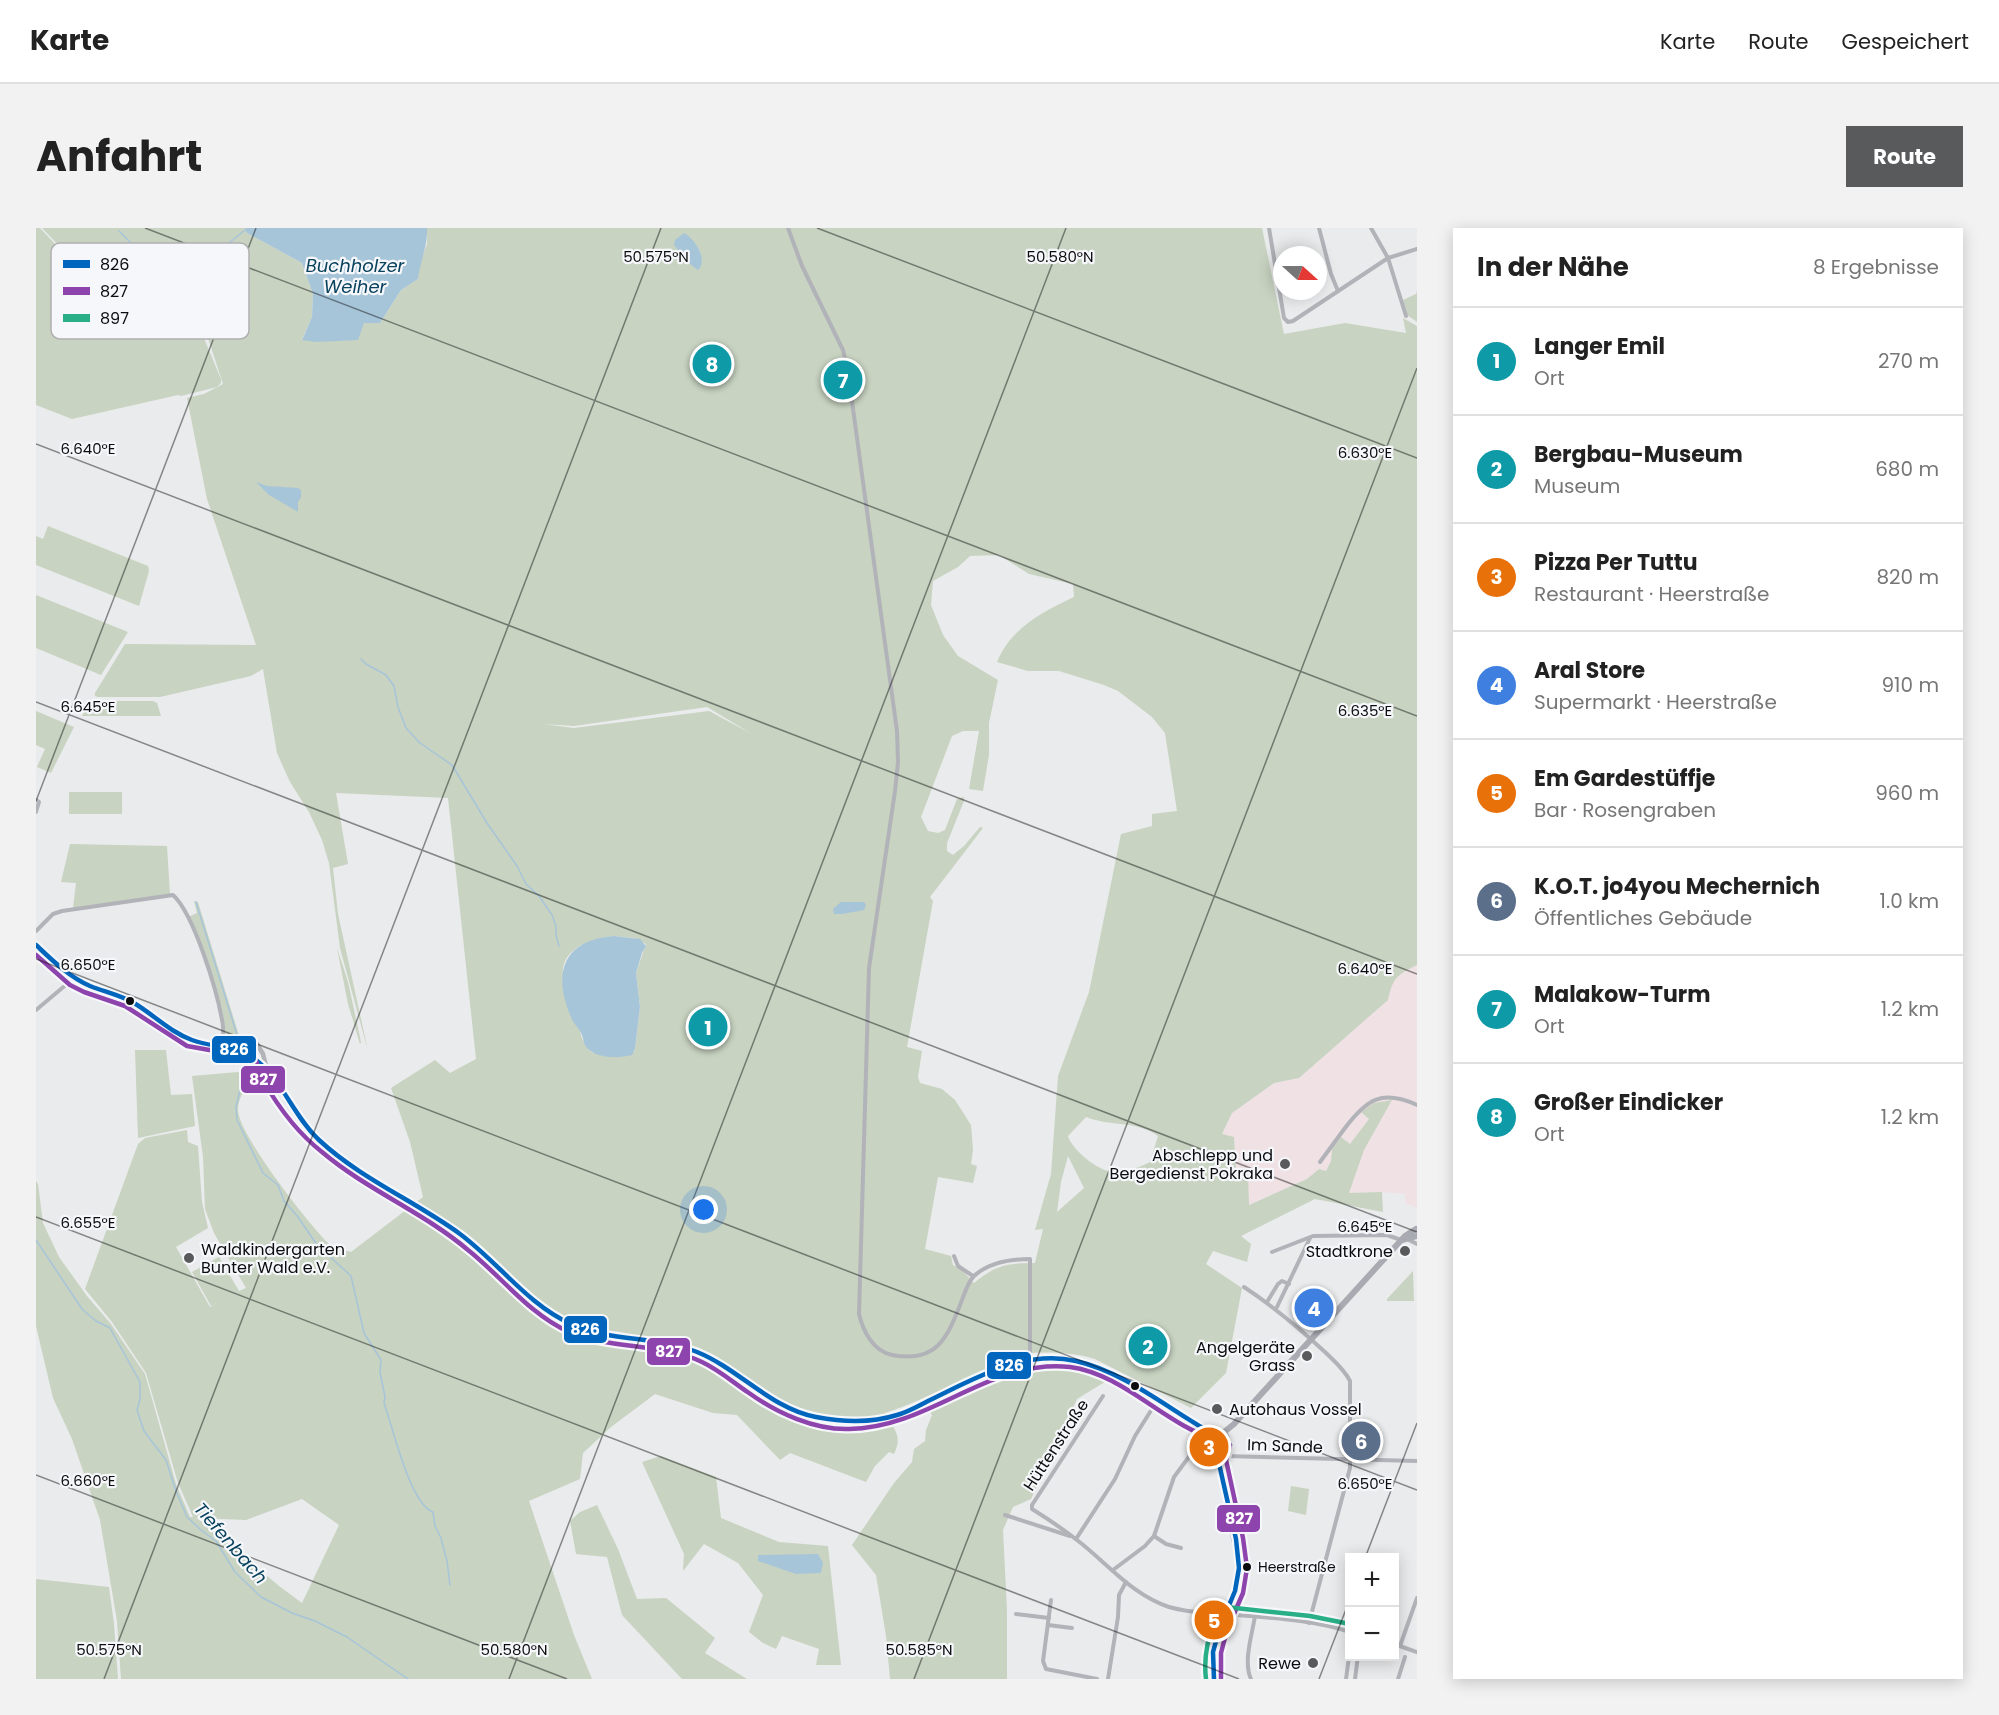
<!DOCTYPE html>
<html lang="de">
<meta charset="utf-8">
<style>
:root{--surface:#fff;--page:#f2f2f2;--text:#222;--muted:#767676;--line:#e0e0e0;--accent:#595a5b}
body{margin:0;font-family:Poppins,sans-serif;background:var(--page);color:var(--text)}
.controls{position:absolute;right:18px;bottom:18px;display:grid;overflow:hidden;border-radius:0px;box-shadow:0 3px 15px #0003}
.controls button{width:54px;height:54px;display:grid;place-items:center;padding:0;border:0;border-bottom:2px solid var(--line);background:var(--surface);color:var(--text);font:30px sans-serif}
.compass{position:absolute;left:1237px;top:18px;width:54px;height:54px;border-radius:50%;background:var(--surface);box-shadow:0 3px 15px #0003;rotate:111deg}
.you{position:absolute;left:668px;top:982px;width:21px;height:21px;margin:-15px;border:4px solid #fff;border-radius:50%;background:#1a73e8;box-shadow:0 0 0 9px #1a73e833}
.badge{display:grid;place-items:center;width:39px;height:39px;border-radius:50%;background:var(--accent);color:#fff;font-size:20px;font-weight:700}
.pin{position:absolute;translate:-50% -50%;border:3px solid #fff;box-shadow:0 2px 6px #0006}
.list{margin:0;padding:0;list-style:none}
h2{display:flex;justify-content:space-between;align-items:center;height:78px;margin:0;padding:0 24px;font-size:26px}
h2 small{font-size:20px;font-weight:400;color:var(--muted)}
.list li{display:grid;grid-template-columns:39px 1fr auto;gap:18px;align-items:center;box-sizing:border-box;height:108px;padding:0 24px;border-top:2px solid var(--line)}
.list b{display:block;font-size:22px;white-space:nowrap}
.list p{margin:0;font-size:20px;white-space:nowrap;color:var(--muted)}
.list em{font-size:20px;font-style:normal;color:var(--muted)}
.map{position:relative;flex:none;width:1381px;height:1451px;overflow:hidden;border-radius:0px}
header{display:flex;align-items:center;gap:36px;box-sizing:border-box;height:84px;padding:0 30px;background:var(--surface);border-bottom:2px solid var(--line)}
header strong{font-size:28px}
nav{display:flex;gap:33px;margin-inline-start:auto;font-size:21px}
.intro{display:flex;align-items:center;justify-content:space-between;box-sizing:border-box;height:144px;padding:0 36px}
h1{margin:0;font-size:42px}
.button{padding:15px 27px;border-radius:0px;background:var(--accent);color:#fff;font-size:21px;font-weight:700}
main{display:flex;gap:36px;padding:0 36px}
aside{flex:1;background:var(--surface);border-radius:0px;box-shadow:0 3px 15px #0003}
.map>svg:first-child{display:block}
.commercial{fill:#efe1e4}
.green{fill:#c8d3c1;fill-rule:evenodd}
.water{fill:#a7c5d9}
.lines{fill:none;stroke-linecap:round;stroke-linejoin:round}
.stream{stroke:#a7c5d9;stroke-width:1.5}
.minor{stroke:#b1b3b9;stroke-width:4}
.tertiary{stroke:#b1b3b9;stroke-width:4.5}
.primary{stroke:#a9abb2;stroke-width:6}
.bus-1-casing{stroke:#f6f7fa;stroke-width:9}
.bus-2-casing{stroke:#f6f7fa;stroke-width:9}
.bus-3-casing{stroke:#f6f7fa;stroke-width:9}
.bus-1{stroke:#0065bd;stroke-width:4.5}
.bus-2{stroke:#8e44ad;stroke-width:4.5}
.bus-3{stroke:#28af87;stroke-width:4.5}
.ticks{fill:none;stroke:#0b0c0d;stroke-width:1.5;stroke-opacity:0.45}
.bus-dot{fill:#0b0c0d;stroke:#f6f7fa;stroke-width:2}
.poi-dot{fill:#595a5b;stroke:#f6f7fa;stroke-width:2}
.labels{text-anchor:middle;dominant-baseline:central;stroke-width:4.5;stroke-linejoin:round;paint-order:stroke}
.bus-label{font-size:14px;fill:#0b0c0d;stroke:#f6f7fa;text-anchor:start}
.poi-label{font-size:16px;fill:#0b0c0d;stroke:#f6f7fa;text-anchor:end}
.street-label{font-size:16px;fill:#0b0c0d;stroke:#f6f7fa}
.water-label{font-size:18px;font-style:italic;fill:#08425d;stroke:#f6f7fa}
.key{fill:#f6f7fa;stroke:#b0b0b3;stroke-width:1.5}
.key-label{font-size:16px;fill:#0b0c0d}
.ticks-label{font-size:15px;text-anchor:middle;fill:#0b0c0d;stroke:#f6f7fa;stroke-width:4.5;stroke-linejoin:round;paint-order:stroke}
.line-badge{stroke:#f6f7fa;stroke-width:2}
.badge-label{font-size:16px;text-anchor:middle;font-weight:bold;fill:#fff}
</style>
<header>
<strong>Karte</strong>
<nav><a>Karte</a><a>Route</a><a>Gespeichert</a></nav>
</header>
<div class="intro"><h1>Anfahrt</h1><a class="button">Route</a></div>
<main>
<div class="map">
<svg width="1381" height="1451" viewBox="0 0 1381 1451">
<rect width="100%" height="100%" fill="#eaebec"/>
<path class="commercial" d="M1381,737v243l-12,-5v-9l-23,-2 -33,1 15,-43 28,-50 -31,12 8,7 -19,25 -9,-6 -9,11 -1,12 -5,10 -7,-2 -12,10 -59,26v-31l-12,-4 -2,-33 -12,-2 10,-22 42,-30 25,-5 89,-78 3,-17 8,-9z"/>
<g class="green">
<path d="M0,0h4l17,18 30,42 52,13 54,27 10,8 18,43v4l-4,4 -36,9 -3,-1 -106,24 -36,-14z"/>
<path d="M6,0h204l1,5 55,30 11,31 -1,23 -10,22 62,-16h16l21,-33 17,-11 1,-14 8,-21v-16h835l22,106 61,-11 61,10 -3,-15 14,8v639c-20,10 -24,12 -29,35l-89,78 -25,5 -42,30 -10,21 12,3 2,33 12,4 1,31 58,-26 12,-10 7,2 5,-10 1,-12 9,-12 9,7 19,-25 -8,-7 13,-9 18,-3 -28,50 -15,43 33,-1 1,20 -68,-13 -74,37 10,8 -4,18 -34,-11 -7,13 36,24 -16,85 -35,35 -96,-49c-27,-8 -53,-7 -80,-5l-3,5c-43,15 -83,40 -127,54 9,16 18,23 9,41l-5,-2 -14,14 -9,16 -76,-29 -10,7 -43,-45 -24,-2 -58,-19 -44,33 -28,26 -3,26 -51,22 45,134 18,44h-471l-4,-58 -17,-101 -28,-81 -19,-41 -17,-72v-145l2,3 5,39 16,34 28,39 24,28 34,50 31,110 14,33h3l-15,-34 -32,-110 -34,-51 -27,-33 53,-145 7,-6 42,-8 1,12 10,4 4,56 6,26 -32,19 34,60 10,-6 -9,5 -19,-34 27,-15 20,34 7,-3 -32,-55 -9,-24 -2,-52 -11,-81 46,-4 4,2 2,-12 -7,-8 21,15c-8,11 -20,27 -20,41 0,24 72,116 91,134 5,5 15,6 22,8l72,-55 -13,-55 -19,-54 44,-28 15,13 26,-14 -28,-261 -112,-5 12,71 -15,4 5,46 30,137 -28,-103 -11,-85 -7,-23 -13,-28 -19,-30 -13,-29 -14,-84 -12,7 -91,21h-62l-3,-1v-3l30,-49 131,1 -49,-146 -20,-101 17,-4 19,-10 -15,-46 -15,-12 -24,-14 -30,-12 -37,-9 -13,-5 -27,-37zM675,122l15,19 -4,7 -23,-19 4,-4zM963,327l30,19 44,10 1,13c-32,15 -63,31 -77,65l31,9h31l45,14 14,6 34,26 13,16 12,78 -25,3v12l-31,8 -32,158 -31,84 -7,98 -16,56 8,-1 -8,34c-26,0 -40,2 -61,20l-11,-12 -10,-6 -2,-9 -26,-7 13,-72 35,6 4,-17 -6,-2 2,-14 -2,-25 -16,-25 -13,-11 -22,-6 -2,-6 4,-26 -15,-4 26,-146 -3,-4 53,-69 -3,-1 -16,19 -11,9 -6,-4v-8l17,-42v-4l-7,2 -12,31 -7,3 -10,-2 -7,-14 31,-81 11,-5h16l-10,58 14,2 6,-36v-32l9,-43 -40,-24 -15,-21 -12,-30 2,-24 25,-14 12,-11zM671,479l45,27 -43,-23 -135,17 -31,-4 31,2zM578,708l20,2 12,6 -10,29 4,34 -5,42 -1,3 -41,1c-12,-8 -13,-24 -17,-38 -4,-12 -12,-27 -13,-40 -3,-27 31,-37 51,-39zM1050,889c25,10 50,3 72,19l-8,26c-12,6 -22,10 -36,10 -15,0 -42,-22 -46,-36zM1032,928l16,32 -27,24 4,-30zM266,1271l37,26 -37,78 -23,-17 -75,-63 -8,-5 50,2z"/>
<path d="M1381,63v31l-10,-7 -4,-15 13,-6z"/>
<path d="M12,298l100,40 1,5 -10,35 -103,-41v-29l7,3z"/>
<path d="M0,367l92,37 -27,43 -65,-27z"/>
<path d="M54,473h63l4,2 4,13h-79z"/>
<path d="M0,483l38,16 -23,46 -14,-6 8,-18 -9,-4z"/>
<rect x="33" y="564" width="53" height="22"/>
<path d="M34,616l97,2 3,48 -97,14 3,-25 -15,-1z"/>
<path d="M158,673l4,1 42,137 -13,3 -3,-20 -19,-68 -17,-37 9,-4z"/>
<path d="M301,720l11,34 13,60 -1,2 -12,-40z"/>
<path d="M99,822h31l5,45 21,-1 3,32 -57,12z"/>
<path d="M1377,1043l1,30h-27v-2z"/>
<path d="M1030,1138l22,5 20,9 -31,19 -46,100 -18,8 -10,23 4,80v69h-117l-4,-43 -10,-61 -24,-30 42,-62 18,-21 2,-13 11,-8 1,-11 6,-15 -4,-6 78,-36 11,-1 10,-4z"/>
<path d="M625,1228l55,21 5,41 58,24 49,4 13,119h-25l3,-16 -37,-13 -6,13 -13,-6 -14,-11 14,-37 -25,-32 -34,-19 -21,27 1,-17 -42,-92z"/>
<path d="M1255,1258l18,3 -3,26 -18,-4z"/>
<path d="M561,1277l21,44 19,50 29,-1 49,40 -10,15 42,26h-65l-60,-64 -15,-58 -31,-3 -6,-33 10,-9z"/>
<path d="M0,1351l73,8 5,37 4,55h-82z"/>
</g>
<g class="water">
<path d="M210,0h181c1,18 -7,33 -9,51l-17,11 -21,33h-16l-6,17 -42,2 -14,-2 10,-23 1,-23 -11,-31 -55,-30 -2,-3z"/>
<path d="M648,5c10,5 25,27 14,37l-8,-6 -16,-19 1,-5z"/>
<circle cx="676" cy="137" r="15"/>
<path d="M220,254l11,4 31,2 3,2v7l-3,5v10l-29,-17z"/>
<path d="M805,674h23l2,3 -2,5 -22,4h-8l-1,-5z"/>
<path d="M578,708l26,3 6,7 -4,7 -6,20 4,34 -5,42 -3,6c-12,3 -34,4 -44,-6 -5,-4 -4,-11 -7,-16 -3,-6 -8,-10 -10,-16 -19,-44 -8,-77 43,-81z"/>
<path d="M782,1326l5,9 -2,10 -25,1 -38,-13v-6z"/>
</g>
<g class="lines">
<g class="stream">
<path d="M83,3l19,19 21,2 52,-4 18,-5 16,-13"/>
<path d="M325,431l5,5 20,11 8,11 4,21 8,21 14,15 32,22 35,58 30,43 9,18 13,12 13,19 4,11v9l3,11"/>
<path d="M160,674l42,136"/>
<path d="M205,829l5,8 -10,42 1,13 26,53 15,12 6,16 14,16 19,28 34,31 13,57 17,27 -1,12 5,25 -1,6c9,25 26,101 49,109l2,14 6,12 6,23 3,24"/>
<path d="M0,1012l46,69 14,12 14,7 30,54v17l-3,11 7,21 22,29 10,31 11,26 14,13 15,11 19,31 26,25 31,16 23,8 32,16 61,42"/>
</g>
<g class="minor">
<path d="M752,0l14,38 41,84 5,22 49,359 1,31 -3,29 -26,177 -10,346c4,17 14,37 33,41 46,9 56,-19 70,-55 3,-8 6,-18 12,-24 15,-14 37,-17 56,-17v101"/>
<path d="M1233,0l15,90 4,4 5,-1 95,-63 29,-9"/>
<path d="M1283,0l12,46 7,17"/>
<path d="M1335,0l17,30 18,58"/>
<path d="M0,572l3,2 -3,10"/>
<path d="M0,703l17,-17 9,-3 111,-16c21,19 44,96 49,125 2,8 1,16 1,24"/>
<path d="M0,782l38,-32"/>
<path d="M1284,934c8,-11 17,-23 25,-34 22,-29 37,-39 72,-23"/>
<path d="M1373,1012l8,4"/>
<path d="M1236,1024l41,-16 74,-1 14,5"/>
<path d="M918,1028l4,10 15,10"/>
<path d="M1208,1059c29,19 55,41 81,65 9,9 19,17 25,29v87l-41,155"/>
<path d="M1231,1074l11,-18 4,-3 7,3"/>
<path d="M1240,1081l34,-71"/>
<path d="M1067,1168l-71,109v4c16,10 31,20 45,31 30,23 55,55 92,67 22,6 45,7 68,8 36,3 77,5 113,17"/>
<path d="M1189,1228l192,5"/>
<path d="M969,1287l65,21"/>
<path d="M1118,1308l12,8 15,4"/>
<path d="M1040,1311l39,-60 20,-43 22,-35"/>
<path d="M1077,1342l32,-24 9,-10 20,-59 34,-46"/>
<path d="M1015,1372l-8,61 3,8 51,10"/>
<path d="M980,1386l33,4"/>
<path d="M1012,1397l24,3"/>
<path d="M1358,1416l23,8"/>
<path d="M1364,1418l17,-48"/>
<path d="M1072,1451l10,-62 1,-22 7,-13"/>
<path d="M1215,1451c-8,-17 1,-44 4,-63"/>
<path d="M1310,1451l4,-30"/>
<path d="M1319,1451l3,-23"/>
<path d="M1362,1451l7,-22"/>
</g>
<g class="tertiary">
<path d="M0,717l38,33 13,7 41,14 62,40 26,5 28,-3 13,3 6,10 4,16"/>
<path d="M187,816c16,6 32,13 44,26 8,10 14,23 22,33 14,21 31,40 51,54 45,32 95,58 139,91 32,25 54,59 92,76 39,17 84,13 123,27 42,15 72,52 115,64 29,9 62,9 90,-1 60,-21 104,-64 172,-54 41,6 100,51 137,71l7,7"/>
<path d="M1172,1203l11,2"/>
</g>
<g class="primary">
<path d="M1366,1012l15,-4"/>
<circle cx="1185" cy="1210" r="5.5"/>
<path d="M1187,1205l11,-9 171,-188 11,-7"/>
<path d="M1178,1451l-2,-14 4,-28 15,-34 9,-35 -21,-103 -1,-22"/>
</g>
<g class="bus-1-casing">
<g id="bus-1">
<path d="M0,717c16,15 33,32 54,41 15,6 30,9 44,17 20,12 36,29 58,37 21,8 45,5 64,20 27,21 38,57 63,80 42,39 96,61 141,94 39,29 67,70 111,90 40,18 86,12 126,28 42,17 73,56 119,65 26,5 56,6 81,-2 11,-3 21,-9 31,-14 46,-22 95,-52 148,-40 48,11 90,46 132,70l7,7"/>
<path d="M1178,1451l-1,-27 7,-25 15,-36 4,-23 -3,-29 -18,-80 5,-16"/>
</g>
</g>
<g class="bus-2-casing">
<g id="bus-2">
<path d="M0,727l34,30 14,7 41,14 62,40 28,5 29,-2 8,2c5,10 7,21 12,31 15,26 35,52 58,70 45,38 101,60 146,98 34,27 61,64 101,82 42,18 91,10 133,30 17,8 32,21 47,31 28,20 65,37 100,36 82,-1 140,-71 221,-62 54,7 96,59 147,73"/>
<path d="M1185,1450v-25l6,-23 16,-37 4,-25 -4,-30 -17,-78 4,-15"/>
</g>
</g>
<g class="bus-3-casing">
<g id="bus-3">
<path d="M1190,1379l84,9 40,8"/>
<path d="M1170,1451c-3,-24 3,-45 12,-68"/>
</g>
</g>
<use href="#bus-1" class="bus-1"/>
<use href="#bus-2" class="bus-2"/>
<use href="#bus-3" class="bus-3"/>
</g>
<path class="ticks" d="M109,0l1272,488M781,0l600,230M0,216l1381,530M0,474l1381,530M0,573l220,-573M0,731l1381,531M0,989l1203,462M0,1247l531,204M1329,1330l52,-135M68,1451l557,-1451M473,1451l557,-1451M878,1451l503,-1311M1283,1451l31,-80"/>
<g class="bus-dot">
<circle cx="94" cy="773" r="5"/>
<circle cx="1099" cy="1158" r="5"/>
<circle cx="1211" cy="1339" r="5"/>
</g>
<g class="poi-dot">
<circle cx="1249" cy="936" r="6"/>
<circle cx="1369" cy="1023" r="6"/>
<circle cx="153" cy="1030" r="6"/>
<circle cx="1271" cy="1128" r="6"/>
<circle cx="1181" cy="1181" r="6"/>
<circle cx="1277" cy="1435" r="6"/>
</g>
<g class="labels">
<g class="bus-label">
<text x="1222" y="1339">Heerstraße</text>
</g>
<g class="poi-label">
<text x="1237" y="927">Abschlepp und<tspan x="1237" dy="18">Bergedienst Pokraka</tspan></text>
<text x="165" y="1021" text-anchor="start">Waldkindergarten<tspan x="165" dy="18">Bunter Wald e.V.</tspan></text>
<text x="1357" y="1023">Stadtkrone</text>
<text x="1259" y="1119">Angelgeräte<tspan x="1259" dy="18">Grass</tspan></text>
<text x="1193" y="1181" text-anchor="start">Autohaus Vossel</text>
<text x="1265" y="1435">Rewe</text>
</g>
<g class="street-label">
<text transform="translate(1020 1217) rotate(-57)">Hüttenstraße</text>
<text transform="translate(1249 1218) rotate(2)">Im Sande</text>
</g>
<g class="water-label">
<text x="319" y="37">Buchholzer<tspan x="319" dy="21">Weiher</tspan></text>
<text transform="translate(195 1315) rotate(49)">Tiefenbach</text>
</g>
</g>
<rect x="15" y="15" width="198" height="96" rx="9" class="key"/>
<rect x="27" y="32" width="27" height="8" fill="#0065bd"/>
<rect x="27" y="59" width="27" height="8" fill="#8e44ad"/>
<rect x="27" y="86" width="27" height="8" fill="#28af87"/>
<g class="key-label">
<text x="64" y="42">826</text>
<text x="64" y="69">827</text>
<text x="64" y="96">897</text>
</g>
<g class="ticks-label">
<text x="620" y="34">50.575°N</text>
<text x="1024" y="34">50.580°N</text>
<text x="52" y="226">6.640°E</text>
<text x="1329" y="230">6.630°E</text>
<text x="52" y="484">6.645°E</text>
<text x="1329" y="488">6.635°E</text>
<text x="52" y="742">6.650°E</text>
<text x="1329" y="746">6.640°E</text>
<text x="52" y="1000">6.655°E</text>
<text x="1329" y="1004">6.645°E</text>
<text x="52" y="1258">6.660°E</text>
<text x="1329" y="1261">6.650°E</text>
<text x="73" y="1427">50.575°N</text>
<text x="478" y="1427">50.580°N</text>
<text x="883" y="1427">50.585°N</text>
</g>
<g class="line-badge">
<rect x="175" y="807" width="46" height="29" rx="6" fill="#0065bd"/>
<rect x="204" y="837" width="46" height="29" rx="6" fill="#8e44ad"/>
<rect x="527" y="1087" width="45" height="29" rx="6" fill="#0065bd"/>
<rect x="610" y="1109" width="45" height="29" rx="6" fill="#8e44ad"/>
<rect x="950" y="1123" width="46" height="29" rx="6" fill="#0065bd"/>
<rect x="1180" y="1276" width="45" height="29" rx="6" fill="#8e44ad"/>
</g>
<g class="badge-label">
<text x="198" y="827">826</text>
<text x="227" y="857">827</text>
<text x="549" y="1107">826</text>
<text x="633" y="1129">827</text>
<text x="973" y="1143">826</text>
<text x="1203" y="1296">827</text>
</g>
</svg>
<div class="controls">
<button>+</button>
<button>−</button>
</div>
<svg class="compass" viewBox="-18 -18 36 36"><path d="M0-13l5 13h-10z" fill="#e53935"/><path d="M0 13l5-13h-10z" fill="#767676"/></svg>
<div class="you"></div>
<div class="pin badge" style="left:672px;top:799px;background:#0f9aa8">1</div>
<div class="pin badge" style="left:1112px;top:1118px;background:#0f9aa8">2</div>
<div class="pin badge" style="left:1173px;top:1219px;background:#e8710a">3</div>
<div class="pin badge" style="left:1278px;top:1080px;background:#3f7fe0">4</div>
<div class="pin badge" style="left:1178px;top:1392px;background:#e8710a">5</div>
<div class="pin badge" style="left:1325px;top:1213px;background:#5c6f8a">6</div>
<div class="pin badge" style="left:807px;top:152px;background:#0f9aa8">7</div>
<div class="pin badge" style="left:676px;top:136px;background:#0f9aa8">8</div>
</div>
<aside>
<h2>In der Nähe<small>8 Ergebnisse</small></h2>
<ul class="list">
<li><span class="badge" style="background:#0f9aa8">1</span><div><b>Langer Emil</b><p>Ort</p></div><em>270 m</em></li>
<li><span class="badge" style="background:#0f9aa8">2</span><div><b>Bergbau-Museum</b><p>Museum</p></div><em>680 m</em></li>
<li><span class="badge" style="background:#e8710a">3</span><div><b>Pizza Per Tuttu</b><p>Restaurant · Heerstraße</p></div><em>820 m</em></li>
<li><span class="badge" style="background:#3f7fe0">4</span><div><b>Aral Store</b><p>Supermarkt · Heerstraße</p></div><em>910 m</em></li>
<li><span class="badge" style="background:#e8710a">5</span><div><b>Em Gardestüffje</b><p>Bar · Rosengraben</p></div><em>960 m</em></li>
<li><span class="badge" style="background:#5c6f8a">6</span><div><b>K.O.T. jo4you Mechernich</b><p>Öffentliches Gebäude</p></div><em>1.0 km</em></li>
<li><span class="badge" style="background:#0f9aa8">7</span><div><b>Malakow-Turm</b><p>Ort</p></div><em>1.2 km</em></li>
<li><span class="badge" style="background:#0f9aa8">8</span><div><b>Großer Eindicker</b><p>Ort</p></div><em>1.2 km</em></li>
</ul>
</aside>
</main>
